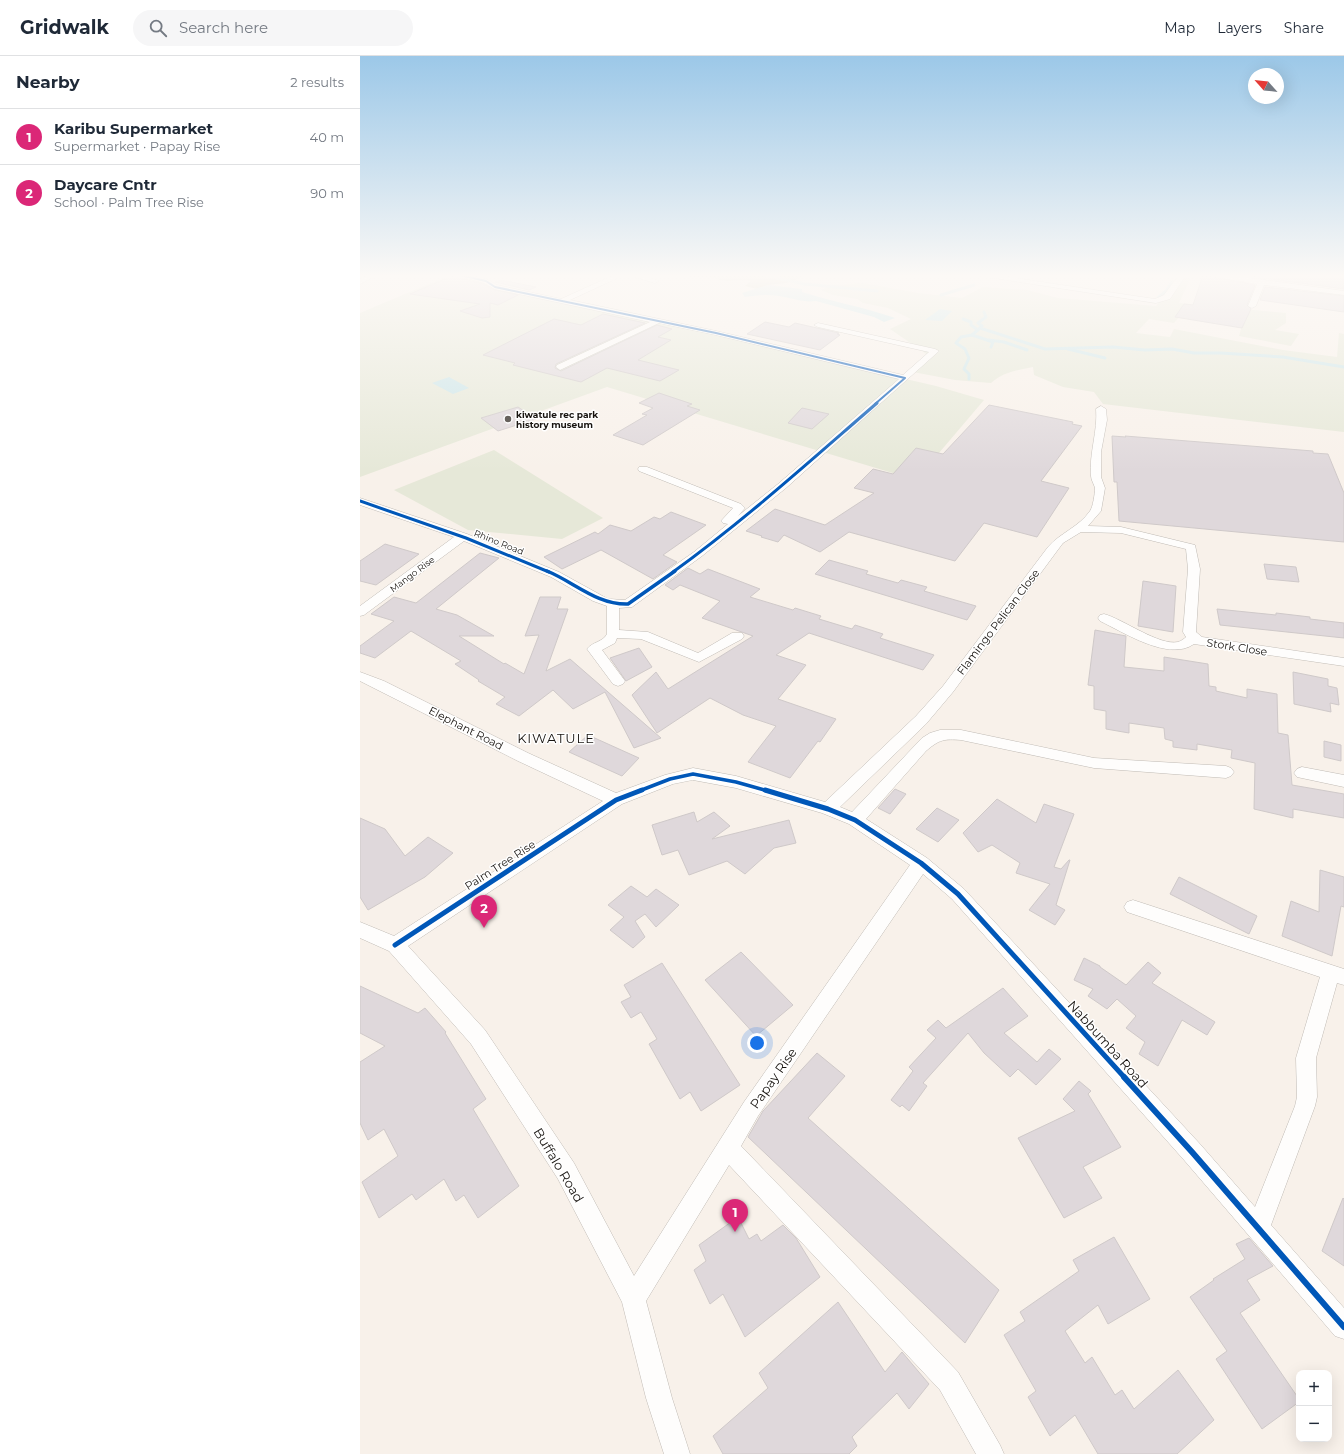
<!DOCTYPE html>
<meta charset="utf-8">
<style>
:root{--surface:#fff;--page:#f6f6f7;--text:#1f2937;--muted:#747a83;--line:#e0e1e3;--accent:#db2777}
body{margin:0;font-family:Montserrat,sans-serif;background:var(--page);color:var(--text)}
.controls{position:absolute;right:12px;bottom:12px;display:grid;overflow:hidden;border-radius:8px;box-shadow:0 4px 16px #0002}
.controls button{width:36px;height:36px;display:grid;place-items:center;padding:0;border:0;border-bottom:1px solid var(--line);background:var(--surface);color:var(--text);font:20px sans-serif}
.compass{position:absolute;left:888px;top:12px;width:36px;height:36px;border-radius:50%;background:var(--surface);box-shadow:0 4px 16px #0002;rotate:297deg}
.you{position:absolute;left:397px;top:987px;width:14px;height:14px;margin:-10px;border:3px solid #fff;border-radius:50%;background:#1a73e8;box-shadow:0 0 0 6px #1a73e833}
.badge{display:grid;place-items:center;width:26px;height:26px;border-radius:50%;background:var(--accent);color:#fff;font-size:13px;font-weight:700}
.pin{position:absolute;translate:-50% -33px;filter:drop-shadow(0 1px 2px #0008)}
.pin::after{content:'';position:absolute;top:21px;width:14px;height:12px;background:inherit;clip-path:polygon(0 0,100% 0,50% 100%)}
.list{margin:0;padding:0;list-style:none}
h2{display:flex;justify-content:space-between;align-items:center;height:52px;margin:0;padding:0 16px;font-size:17px}
h2 small{font-size:13px;font-weight:400;color:var(--muted)}
.list li{display:grid;grid-template-columns:26px 1fr auto;gap:12px;align-items:center;box-sizing:border-box;height:56px;padding:0 16px;border-top:1px solid var(--line)}
.list b{display:block;font-size:15px;white-space:nowrap}
.list p{margin:0;font-size:13px;white-space:nowrap;color:var(--muted)}
.list em{font-size:13px;font-style:normal;color:var(--muted)}
.icon{flex:none;width:22px;height:22px;fill:none;stroke:currentColor;stroke-width:2;stroke-linecap:round;stroke-linejoin:round}
.map{position:relative;flex:none;width:984px;height:1398px;overflow:hidden}
header{display:flex;align-items:center;gap:24px;box-sizing:border-box;height:56px;padding:0 20px;background:var(--surface);border-bottom:1px solid var(--line)}
header strong{font-size:19px}
nav{display:flex;gap:22px;margin-inline-start:auto;font-size:14px}
.search{width:280px;height:36px;background:var(--page);display:flex;align-items:center;gap:10px;box-sizing:border-box;padding:0 14px;border-radius:22px;color:var(--muted);font-size:15px}
main{display:flex}
aside{flex:1;background:var(--surface)}
.map>svg:first-child{display:block}
.green{fill:#e6e8d8}
.forest{fill:#ced1bd}
.water{fill:#cae5e9}
.lines{fill:none;stroke-linecap:round;stroke-linejoin:round}
.stream{stroke:#cae5e9;stroke-width:3}
.building{fill:#dfd8db;stroke:#cfc9c9}
.minor-casing{stroke:#c0bbb5;stroke-width:1}
.minor{fill:#fefdfc;fill-rule:evenodd}
.cycleway-far4-casing{stroke:#fff;stroke-width:3.5}
.cycleway-far3-casing{stroke:#fff;stroke-width:4.5}
.cycleway-far2-casing{stroke:#fff;stroke-width:6}
.cycleway-far1-casing{stroke:#fff;stroke-width:8}
.cycleway-casing{stroke:#fff;stroke-width:8}
.cycleway-far4{stroke:#0057b8;stroke-width:2}
.cycleway-far3{stroke:#0057b8;stroke-width:3}
.cycleway-far2{stroke:#0057b8;stroke-width:3.5}
.cycleway-far1{stroke:#0057b8;stroke-width:5}
.cycleway{stroke:#0057b8;stroke-width:6}
.poi-dot{fill:#66615c;stroke:#fff;stroke-width:1.5}
.labels{text-anchor:middle;dominant-baseline:central;stroke-width:3;stroke-linejoin:round;paint-order:stroke}
.far-poi-label{font-size:9px;font-weight:bold;fill:#181410;stroke:#fff;text-anchor:start}
.far-street-label{font-size:9px;fill:#181410;stroke:#fff}
.street-label{font-size:11px;fill:#181410;stroke:#fff}
.quarter-label{font-size:13px;letter-spacing:1px;fill:#181410;stroke:#fff}
.near-street-label{font-size:13px;fill:#181410;stroke:#fff}
</style>
<header>
<strong>Gridwalk</strong>
<div class="search"><svg class="icon" aria-label="search" viewBox="0 0 24 24"><circle cx="10" cy="10" r="6"/><path d="M15 15l6 6"/></svg>Search here</div>
<nav><a>Map</a><a>Layers</a><a>Share</a></nav>
</header>
<main>
<aside>
<h2>Nearby<small>2 results</small></h2>
<ul class="list">
<li><span class="badge">1</span><div><b>Karibu Supermarket</b><p>Supermarket · Papay Rise</p></div><em>40 m</em></li>
<li><span class="badge">2</span><div><b>Daycare Cntr</b><p>School · Palm Tree Rise</p></div><em>90 m</em></li>
</ul>
</aside>
<div class="map">
<svg width="984" height="1398" viewBox="0 0 984 1398">
<rect width="100%" height="100%" fill="#f8f1ea"/>
<g class="green">
<path d="M90,219h6l480,111 48,14 -68,80 -309,-93 -247,90v-164z"/>
<path d="M820,219h8l3,2 -12,26 107,10v10l-11,7 24,4 -8,12 -52,-10 3,-10 -62,-10 -6,7 -25,-4 -13,14 34,4 4,-8 109,21 54,7 2,-24 5,1v98l-241,-28 -9,-12 -31,-5 -29,-12 -1,-8c-15,3 -30,5 -42,16l-36,-3 -42,-8 15,-17 -38,-26 21,-10 -23,-11 -25,-5 -6,-4 -24,-4 -12,-5 9,-4 33,-3 55,10 44,5 21,-11 44,3 31,8 98,8z"/>
<path d="M134,394l109,68 -41,21 -94,-9 -74,-40z"/>
</g>
<path class="forest" d="M294,219h145l4,2 -17,6 -18,2 -11,4 -12,-3 6,-5c-13,-4 -22,4 -36,-3z"/>
<g class="water">
<path d="M408,229l34,4v3c31,10 62,15 93,26l-11,4 -10,-5 -58,-16c-12,2 -24,-3 -37,-5 -11,-2 -23,-1 -34,1l-3,-4z"/>
<path d="M580,253l12,2 -10,10 -17,-1z"/>
<path d="M89,321l20,11 -16,6 -21,-11z"/>
</g>
<g class="lines">
<g class="stream">
<path d="M403,219l42,9 72,7"/>
<path d="M581,239l33,-10"/>
<path d="M798,242l8,-7 6,-9"/>
<path d="M624,256l2,5 -8,6 4,3 -2,2 65,21 68,-2 32,3 27,-1 22,4h27l62,4 61,10"/>
<path d="M603,263l8,3v3l7,5"/>
<path d="M620,272l-8,7 21,7 -2,5"/>
<path d="M629,284l15,2 23,8"/>
<path d="M708,293l37,9"/>
<path d="M609,323v-5l-5,-5 5,-11 -4,-9 -9,-6 5,-6 11,-2"/>
</g>
</g>
<g class="building">
<path d="M843,219l52,10 -8,20 4,4 -9,19 -67,-11 9,-13 9,1z"/>
<path d="M882,219h102v14z"/>
<path d="M92,220l31,8 12,6 23,5 -20,10 -8,-2v14l-8,1 -22,-7 20,-7 -70,-10z"/>
<path d="M141,224l35,7 -7,3 -34,-8z"/>
<path d="M905,231l79,9v16l-84,-12z"/>
<path d="M243,258l42,9 -89,41 -1,4 6,3 96,-46 15,4 -14,8 13,3 -33,20 41,10 -19,11 -53,-13 -26,14 -68,-17 2,-2 -32,-8 71,-36 27,6z"/>
<path d="M405,266l24,5 6,-4 44,10 -2,1 3,1 -20,15 -73,-16z"/>
<path d="M299,337l33,11 -5,2 13,4 -57,35 -30,-10 34,-20 -5,-1 11,-6 -14,-5z"/>
<path d="M629,349l84,17 -1,2 10,2 -41,55 28,7 -32,49 -53,-14 -29,38 -106,-29 -29,20 -36,-17 -6,7 -17,-5 1,-1 -16,-5 29,-22 50,16 49,-32 -20,-5 19,-19 20,5 23,-26 27,6z"/>
<path d="M158,351l18,12 -38,12 -17,-13z"/>
<path d="M442,352l27,6 -17,15 -24,-6z"/>
<path d="M752,380l14,1 -1,-1 188,15v2l15,1 16,39v49l-225,-21 -2,-39h-3z"/>
<path d="M311,456l35,13 -43,30 14,7 -24,17 -52,-29 -39,19 -18,-12 51,-25 3,2 12,-9 21,6 23,-14 6,2z"/>
<path d="M25,488l34,10 -43,31 -16,-4v-20z"/>
<path d="M120,497l19,5 -63,51 21,6 37,21h-35l45,28 1,-1 19,11 15,-39 -14,1 15,-39h21l-4,12h11l-22,62 24,-12 91,79 -27,10 -29,-56 -32,17 -20,-19 -34,26 -23,-12 9,-7 -27,-16 1,-1 -24,-16 6,-3 -50,-30 -36,27 -15,-5v-7l34,-25 -23,-7 23,-17 22,6z"/>
<path d="M469,504l39,11 -2,3 32,9 3,-3 26,7 -3,4 52,15 -9,14 -152,-46z"/>
<path d="M904,508l32,3 3,15 -32,-3z"/>
<path d="M328,512l12,6 8,-5 52,20 -10,8 43,13 2,-2 26,8 -2,3 33,10 3,-4 28,9 -3,4 54,17 -11,15 -114,-37 -33,22 30,10 -28,34 58,20 -16,23 -2,-1 -28,37 -42,-16 28,-36 -33,-11 -33,-17 -53,35 -25,-38 24,-23 12,17 85,-53 -51,-18 18,-17 -40,-16 -7,5 -8,-5z"/>
<path d="M783,525l33,5 -3,46 -35,-6z"/>
<path d="M857,553l59,6v-2l34,4v2l34,4v15l-124,-13z"/>
<path d="M735,574l31,6 -2,31 40,4v-14l44,7 1,22 7,1v4l31,7v-9l30,5 1,39 10,2 4,50 52,9v24l-51,-9v9l-39,-9 1,-46 -24,-5 1,-8 -35,-6v6l-24,-3v-6l-8,-2 -1,-11 -35,-5v10l-23,-4v-18l-12,-2v-23l-6,-1z"/>
<path d="M279,592l13,19 -26,14 -16,-23z"/>
<path d="M933,616l35,7v7l9,2 2,17 -9,-2 1,9 -37,-8z"/>
<path d="M228,679l31,14 20,9 -17,18 -53,-24z"/>
<path d="M964,685l17,4v16l-17,-4z"/>
<path d="M535,733l11,5 -16,20 -12,-6z"/>
<path d="M637,743l39,24 8,-19 30,10 -20,53 7,2 8,-9h1l-14,45 9,5 -10,15 -26,-15 21,-26 -34,-11 4,-10 -28,-18 -14,7 -15,-19z"/>
<path d="M577,752l22,12 -21,22 -22,-13z"/>
<path d="M334,756l3,10 17,-10 16,14 -18,13 77,-19 7,23 -22,5 -29,26 -18,-13 -38,14 -11,-25 -16,5 -10,-30z"/>
<path d="M0,762l25,11 20,27 23,-19 25,16 -28,24 -57,33 -8,-13z"/>
<path d="M960,814l24,7v30l-3,-1 -9,50 -50,-20 9,-35 28,11z"/>
<path d="M819,821l78,39 -8,18 -79,-40z"/>
<path d="M271,830l16,11 9,-8 23,16 -23,22 -11,-13 -10,7 10,16 -12,11 -23,-18 14,-13 -16,-12z"/>
<path d="M381,896l52,53 -37,31 -51,-56z"/>
<path d="M724,902l16,8v1l26,18 22,-23 13,11 -9,10 63,39 -8,13 -25,-15 -24,46 -19,-12 6,-12 -19,-14 10,-12 -19,-17 -10,10 -19,-13 5,-7 -19,-9z"/>
<path d="M302,907l78,122 -39,26 -11,-19 -10,7 -31,-55 8,-5 -16,-27 -10,6 -10,-16 10,-5 -7,-12z"/>
<path d="M0,930l58,27 7,-5 21,24 -1,1 41,66 -13,10 46,77 -41,32 -14,-23 -8,6 -12,-22 -28,21 -4,-6 -33,24 -17,-36 36,-26 -14,-27 -16,11 -8,-17v-61l25,-16 -25,-13z"/>
<path d="M643,932l25,28 -24,17 33,29 12,-13 12,10 -25,26 -18,-16 -8,8 -26,-24 -16,-20 -45,50 4,3 -18,25 -7,-6 -2,2 -9,-7 22,-29 -4,-4 27,-29 -9,-8 11,-10 8,8z"/>
<path d="M457,997l28,23 -37,42 191,172 -34,53 -217,-206 15,-26z"/>
<path d="M719,1025l12,10 -3,3 33,53 -38,20 19,31 -38,20 -46,-80 57,-27 -12,-12z"/>
<path d="M983,1142l1,1v67l-22,-15z"/>
<path d="M378,1161l11,22 8,-5 4,7 22,-16 13,13 24,39 -75,60 -22,-43 -13,10 -16,-34 12,-9 -7,-16z"/>
<path d="M754,1181l36,62 -42,25 -10,-19 -33,26 20,32 7,-6 23,38 7,-5 12,19 44,-39 36,50 -37,34h-79l-23,-39 -25,21 -22,-39 8,-6 -32,-56 21,-14 -5,-9 59,-41 -6,-11z"/>
<path d="M889,1182l24,28 -26,14 13,20 -20,13 59,86v3l-37,27 -46,-70 11,-8 -37,-54 24,-17 -1,-1 32,-20 -9,-15z"/>
<path d="M478,1246l47,70 17,-20 27,32 -20,25 -12,-16 -45,44 5,9 -8,8h-126l-10,-18 55,-48 -9,-15z"/>
</g>
<g class="lines">
<g class="minor-casing">
<g id="minor">
<path d="M8,219h10l-18,9v-5z"/>
<path d="M97,219c15,0 28,2 40,10l64,14 53,-24h10l-54,25 146,31 187,44 26,-23 -111,-25 -4,-2 4,-2 117,26 4,2 -153,137 -84,68 -70,51 -13,1v22l29,2 50,21 34,-20h10l2,3 -2,3 -43,23 -58,-23 -24,-1 -2,5 -13,7 23,31 -2,3 -5,2 -5,-2 -26,-35c5,-7 16,-7 20,-15v-28l-14,-5 -42,-24 -87,-36 -100,74 -4,1v-10l94,-69 -94,-32v-7l107,36 92,38 49,27 17,1 69,-48 34,-28 -5,-1 -2,-2 12,-13 -94,-37 -1,-2 1,-2h8l94,37 4,4 -7,8 40,-32 121,-105 -183,-44 -57,-12 -99,47 -4,-3 1,-2 93,-43 -155,-33 -11,-6z"/>
<path d="M269,219h13l17,6 -4,2z"/>
<path d="M614,219h21l160,24 9,-4 15,-20h7l-16,24 -14,4z"/>
<path d="M845,219h23l116,16v4l-80,-10 -8,21 -4,2 -4,-2 9,-22z"/>
<path d="M741,350l5,3 1,11 -6,32v25l4,11 -4,23 -13,15 33,1 74,18 5,24 -4,63 6,5 142,21v8l-150,-22c-25,18 -71,-12 -94,-23l-2,-3 2,-3 4,-1c19,5 55,32 74,28 3,-1 6,-3 8,-5l-3,-5 5,-63 -2,-20 -65,-16 -40,-1 -18,11 -6,8 -104,141 -27,32 -86,83 12,5 70,-74 8,-5 10,-3h21l133,28 132,8 5,2 3,4 -3,4 -5,2 -132,-10 -133,-28c-17,-1 -21,-1 -35,11l-60,68 61,39 37,31 236,255 55,63 40,-101 2,-9 -1,-39 24,-81 -193,-65 -3,-5 3,-5 6,-2 211,69v16l-7,-2 -21,75 1,39 -2,9 -44,119 73,83v31l-9,-3 -151,-176 -232,-261 -29,-25 -165,242 -17,30 217,226 42,73 4,9h-28l-36,-64 -211,-225 -83,136 26,97 18,56h-26l-18,-56 -24,-96 -64,-123 -87,-135 -82,-93 -29,-13v-16l34,14 209,-135 -85,-40 -158,-80v-9l24,9 144,72 88,40 49,-18 28,-7 43,8 89,26 91,-86 27,-30 105,-139c12,-14 31,-20 42,-36 3,-4 5,-18 5,-23 -1,-4 -4,-8 -4,-12 -2,-23 7,-45 5,-67zM333,724l43,8 86,25 27,11 61,41 -166,237 -110,174 -60,-113 -89,-133 -77,-84 214,-142 51,-20z"/>
<path d="M942,711l42,8v12l-47,-10 -3,-4 3,-4z"/>
</g>
</g>
<use href="#minor" class="minor"/>
<g class="cycleway-far4-casing">
<path id="cycleway-far4" d="M100,219l26,6 9,6 221,46 189,45 -30,26"/>
</g>
<g class="cycleway-far3-casing">
<g id="cycleway-far3">
<path d="M0,445l106,37 83,34"/>
<path d="M313,516c72,-52 137,-111 204,-169"/>
</g>
</g>
<g class="cycleway-far2-casing">
<g id="cycleway-far2">
<path d="M187,515c27,11 50,34 81,33l47,-33"/>
<path d="M279,735l31,-12 23,-5 43,8 32,9"/>
</g>
</g>
<g class="cycleway-far1-casing">
<g id="cycleway-far1">
<path d="M405,734l63,19 27,11 66,43 37,31 167,184"/>
<path d="M35,889l221,-145 26,-10"/>
</g>
</g>
<g class="cycleway-casing">
<path id="cycleway" d="M764,1021l68,75 152,175"/>
</g>
<use href="#cycleway-far4" class="cycleway-far4"/>
<use href="#cycleway-far3" class="cycleway-far3"/>
<use href="#cycleway-far2" class="cycleway-far2"/>
<use href="#cycleway-far1" class="cycleway-far1"/>
<use href="#cycleway" class="cycleway"/>
</g>
<linearGradient id="sky" x2="0" y2="1"><stop stop-color="#9cc8e8"/><stop offset="0.53" stop-color="#fcf9f6"/><stop offset="1" stop-color="#fcf9f6" stop-opacity="0"/></linearGradient>
<rect width="984" height="415" fill="url(#sky)"/>
<circle class="poi-dot" cx="148" cy="363" r="4"/>
<g class="labels">
<g class="far-poi-label">
<text x="156" y="358">kiwatule rec park<tspan x="156" dy="10">history museum</tspan></text>
</g>
<g class="far-street-label">
<text transform="translate(139 486) rotate(22)">Rhino Road</text>
<text transform="translate(52 518) rotate(-37)">Mango Rise</text>
</g>
<g class="street-label">
<text transform="translate(638 566) rotate(-53)">Flamingo Pelican Close</text>
<text transform="translate(877 591) rotate(9)">Stork Close</text>
<text transform="translate(106 672) rotate(27)">Elephant Road</text>
<text transform="translate(140 809) rotate(-33)">Palm Tree Rise</text>
</g>
<g class="quarter-label">
<text x="196" y="682">KIWATULE</text>
</g>
<g class="near-street-label">
<text transform="translate(748 988) rotate(48)">Nabbumba Road</text>
<text transform="translate(413 1022) rotate(-55)">Papay Rise</text>
<text transform="translate(199 1109) rotate(59)">Buffalo Road</text>
</g>
</g>
</svg>
<div class="controls">
<button>+</button>
<button>−</button>
</div>
<svg class="compass" viewBox="-18 -18 36 36"><path d="M0-13l5 13h-10z" fill="#e53935"/><path d="M0 13l5-13h-10z" fill="#747a83"/></svg>
<div class="you"></div>
<div class="pin badge" style="left:375px;top:1176px">1</div>
<div class="pin badge" style="left:124px;top:872px">2</div>
</div>
</main>
